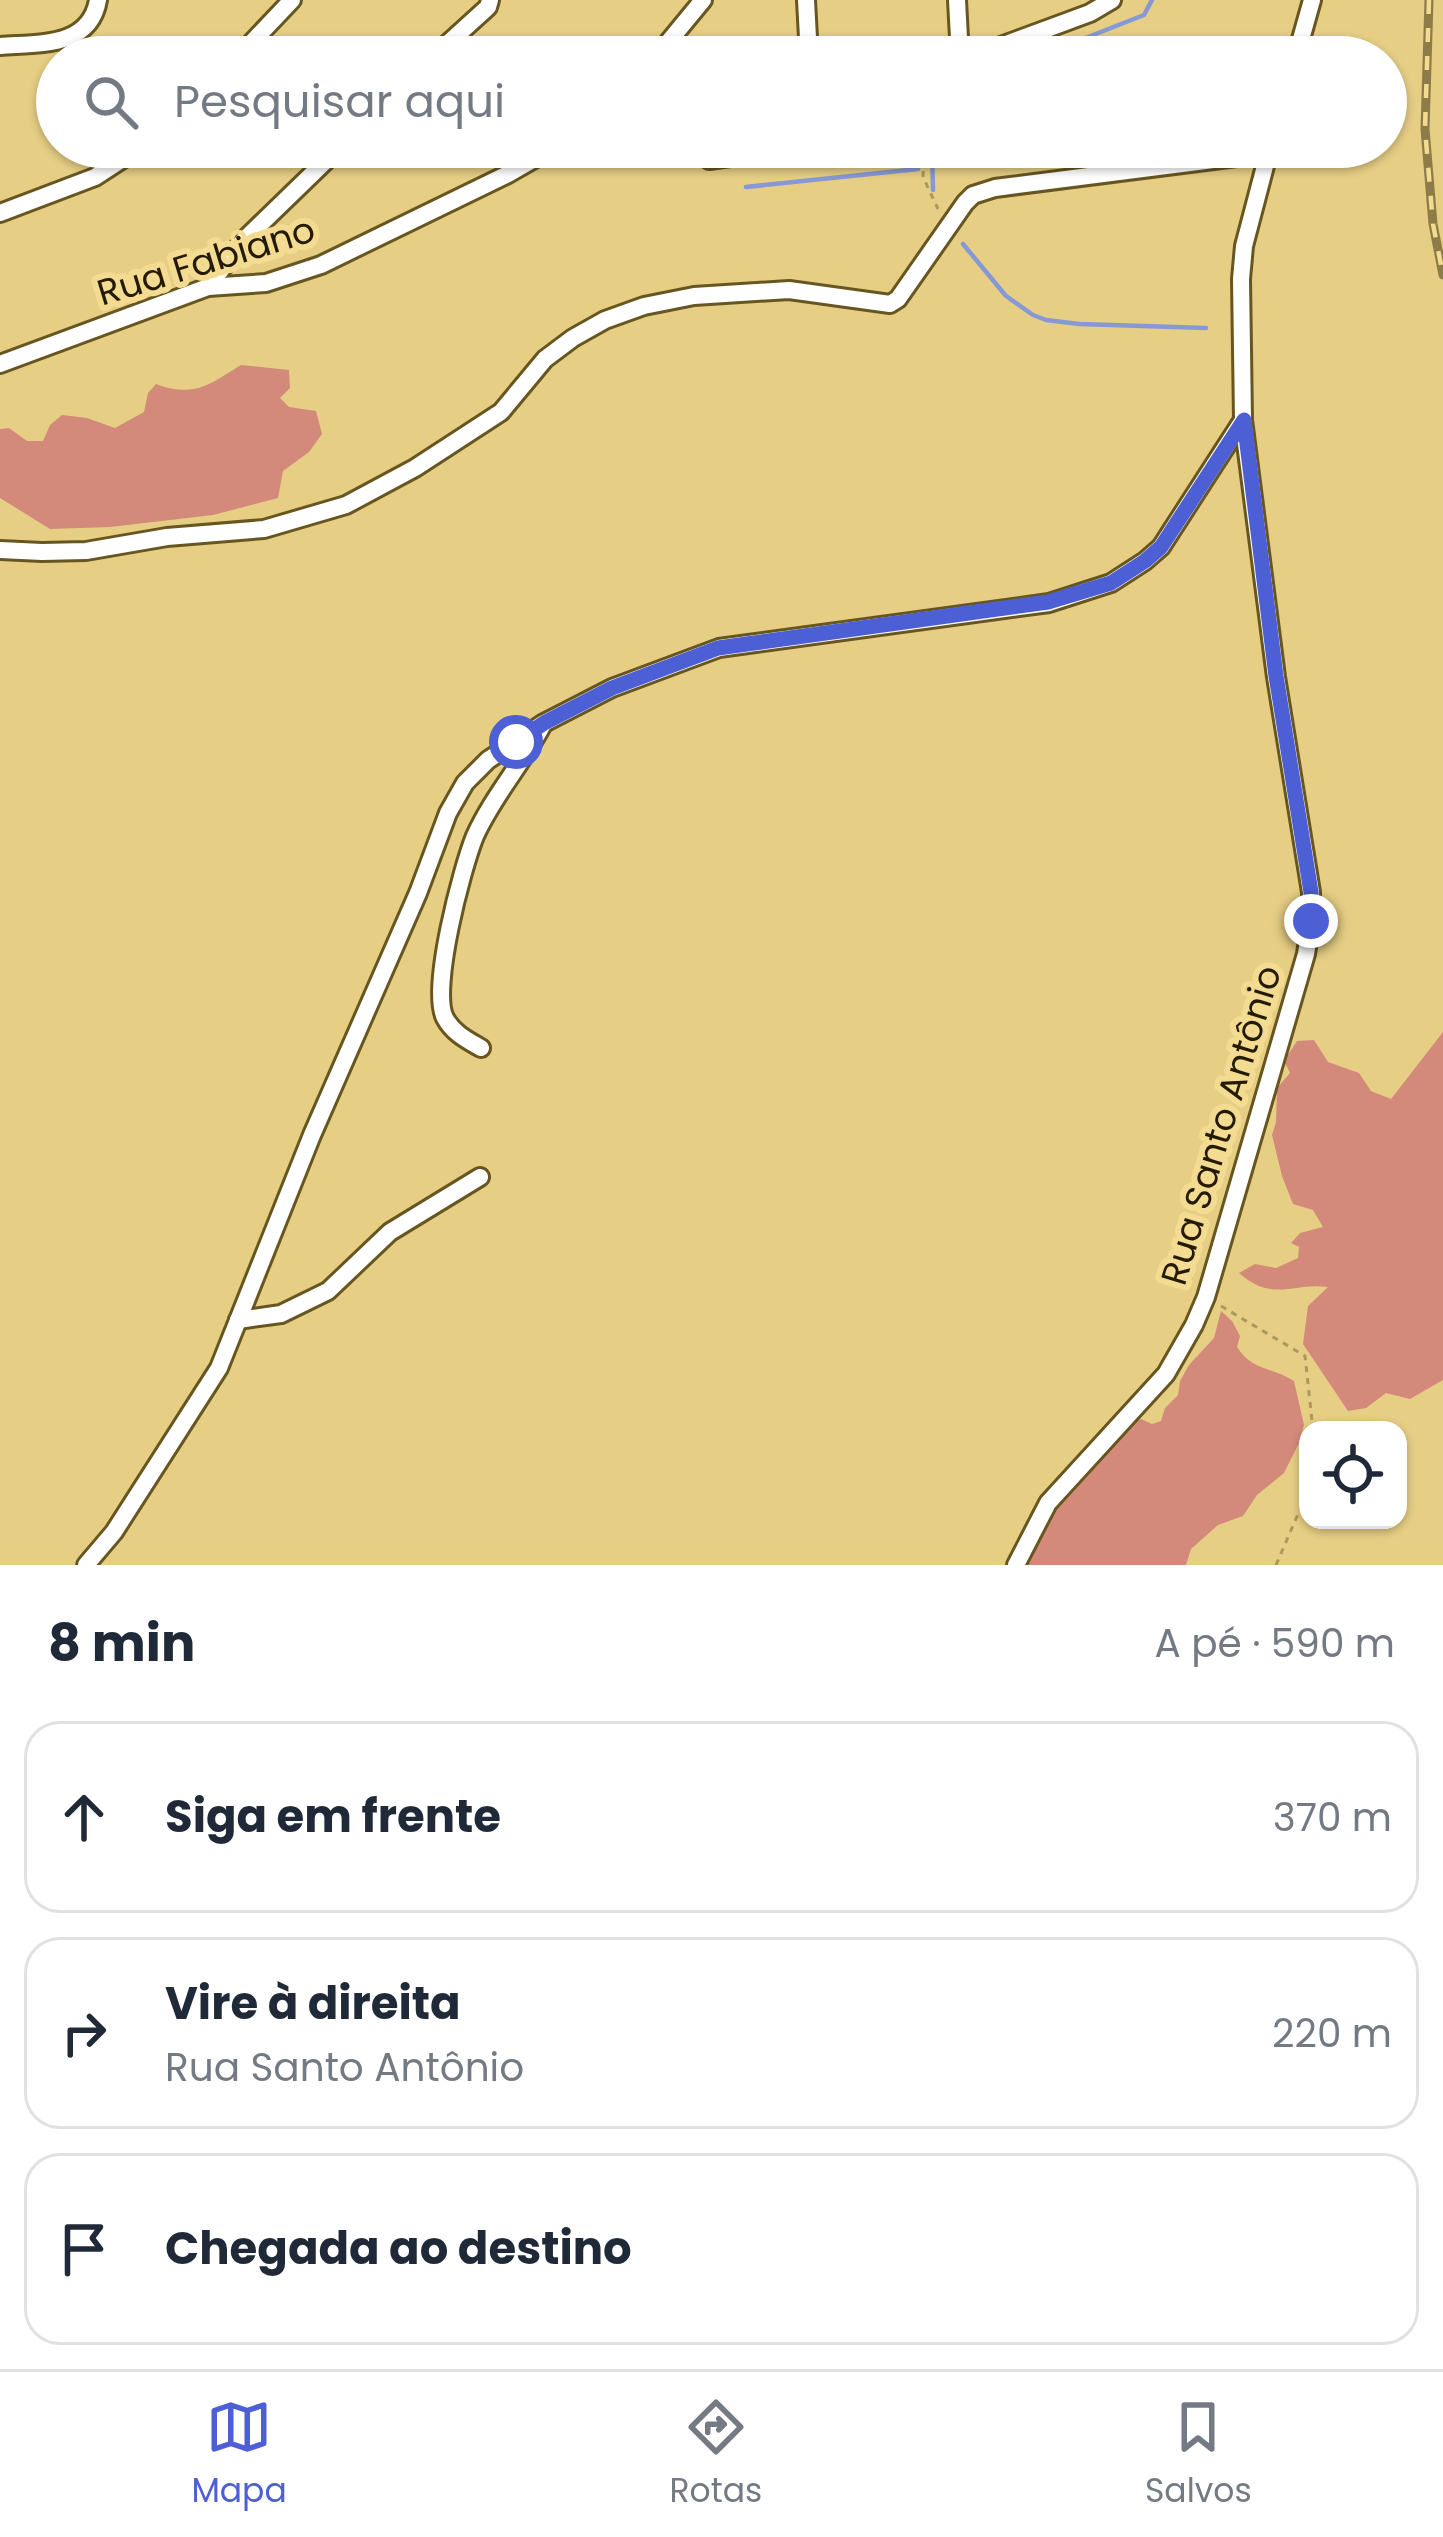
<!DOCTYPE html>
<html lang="pt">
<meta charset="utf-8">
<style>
:root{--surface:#fff;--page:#f6f6f7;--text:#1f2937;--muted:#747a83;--line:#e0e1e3;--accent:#4d5fd5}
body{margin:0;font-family:Poppins,sans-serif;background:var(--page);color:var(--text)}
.controls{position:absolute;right:36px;bottom:36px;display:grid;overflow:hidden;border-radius:24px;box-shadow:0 3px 9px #0004}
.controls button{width:108px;height:108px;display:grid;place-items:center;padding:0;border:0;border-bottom:3px solid var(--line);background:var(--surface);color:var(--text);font:60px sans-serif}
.stop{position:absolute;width:36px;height:36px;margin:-27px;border:9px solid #4d5fd5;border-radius:50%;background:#fff}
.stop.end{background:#4d5fd5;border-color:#fff;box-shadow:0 3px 12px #0008}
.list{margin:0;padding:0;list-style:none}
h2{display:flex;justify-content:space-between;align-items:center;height:156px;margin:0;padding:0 48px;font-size:51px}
h2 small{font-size:39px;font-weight:400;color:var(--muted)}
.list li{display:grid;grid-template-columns:78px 1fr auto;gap:36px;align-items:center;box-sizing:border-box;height:192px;margin:0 24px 24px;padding:0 24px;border:3px solid var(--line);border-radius:36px}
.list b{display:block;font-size:45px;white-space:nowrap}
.list p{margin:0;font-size:39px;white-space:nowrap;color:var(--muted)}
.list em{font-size:39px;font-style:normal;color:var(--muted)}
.icon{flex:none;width:66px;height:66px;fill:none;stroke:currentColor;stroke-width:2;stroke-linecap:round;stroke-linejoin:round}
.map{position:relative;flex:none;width:1443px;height:1565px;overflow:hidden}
.search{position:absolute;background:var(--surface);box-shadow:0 3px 9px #0004;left:36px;right:36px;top:36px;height:132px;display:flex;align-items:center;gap:30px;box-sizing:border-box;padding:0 42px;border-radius:66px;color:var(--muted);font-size:45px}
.sheet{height:804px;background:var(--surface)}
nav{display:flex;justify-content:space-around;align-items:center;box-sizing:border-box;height:168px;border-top:3px solid var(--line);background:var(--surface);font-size:33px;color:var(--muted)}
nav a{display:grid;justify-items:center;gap:6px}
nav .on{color:var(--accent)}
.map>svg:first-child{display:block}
.forest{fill:#d38a7b}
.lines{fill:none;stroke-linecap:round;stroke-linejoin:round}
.stream{stroke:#8798d6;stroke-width:4.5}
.minor-casing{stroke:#67561f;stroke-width:22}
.path{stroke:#ab985d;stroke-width:3;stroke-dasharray:6 6;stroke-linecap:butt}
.minor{stroke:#fff;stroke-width:16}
.rail-casing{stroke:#8d7c48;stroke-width:9}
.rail{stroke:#f3db92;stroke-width:4.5;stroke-dasharray:14;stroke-linecap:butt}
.route{stroke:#4d5fd5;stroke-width:15}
.labels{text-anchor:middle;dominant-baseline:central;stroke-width:12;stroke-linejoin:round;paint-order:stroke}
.street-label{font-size:36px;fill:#231a00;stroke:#f3db92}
</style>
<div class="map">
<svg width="1443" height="1565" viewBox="0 0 1443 1565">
<rect width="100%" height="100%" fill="#e6ce85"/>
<g class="forest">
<path d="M241,365l48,5 1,18 -10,10 9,9 27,4 6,23 -13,18 -26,19 -5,27 -65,17 -103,12 -60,2 -50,-31v-69l9,-1 18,13h16l7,-16 12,-10 25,3 28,10 29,-16 4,-19 8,-9c38,14 53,1 85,-19z"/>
<path d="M1443,1032v348l-33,19 -24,-6 -20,15 -18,3 -45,-67 5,-38 20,-19c-34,-5 -55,16 -89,-14l16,-9 21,4 22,-10 1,-11 -8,-4 9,-10 23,-6 -10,-17 -20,-6 -11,-28 -10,-41 4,-13 1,-34 13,-15 -6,-12 13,-20 17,-1 14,22 31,11 12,18 20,8z"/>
<path d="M1221,1311l11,10 8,15 -3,11c15,24 35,20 57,34l10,44 -5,18 -15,30 -27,22 -14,21 -25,9 -27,24 -5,16h-160l30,-59 73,-83 12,-4 11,5 9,-3 4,-13 13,-13 2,-14 9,-16 25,-27z"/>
</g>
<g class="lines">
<g class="stream">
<path d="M1037,57l107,-42 8,-15"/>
<path d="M746,187l172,-18"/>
<path d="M933,190l-1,-38 3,-5"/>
<path d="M963,244l43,52 27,19 13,5 33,4 127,4"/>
</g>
<g class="minor-casing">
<g id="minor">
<path d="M806,0l3,57"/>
<path d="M957,0l3,57"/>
<path d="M0,46c38,-3 90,2 98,-46"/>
<path d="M238,57l54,-57"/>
<path d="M433,57l55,-50 2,-7"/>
<path d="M656,57l47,-57"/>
<path d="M971,57l119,-44 22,-13"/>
<path d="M1296,57l16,-57"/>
<path d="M709,160l93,-13"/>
<path d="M0,213l95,-36 46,-30"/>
<path d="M208,287l35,-46 97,-94"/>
<path d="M0,364l208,-77 58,-4 55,-18 187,-91 47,-27"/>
<path d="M0,550l42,2 44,-1 81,-14 97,-8 82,-24 69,-37 86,-56 44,-53 28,-21 32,-18 39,-14 50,-10 95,-6 101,14 8,-5 67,-96 8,-8 22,-7 273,-35"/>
<path d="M481,1048c-14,-8 -28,-15 -36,-30 -15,-29 17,-150 30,-182 18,-40 48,-73 68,-112"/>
<path d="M238,1320l43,-6 47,-23 62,-59 90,-55"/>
<path d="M86,1565l28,-33 105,-164 93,-233 106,-242 30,-80 17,-30 23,-23 56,-37 68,-35 107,-40 330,-45 62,-20 34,-22 16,-14 82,-127"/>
<path d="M1016,1565l32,-62 118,-129 28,-49 12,-28 100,-343 5,-33v-29l-35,-215 -33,-257 -2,-141 3,-33 26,-99"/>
</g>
</g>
<g class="path">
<path d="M924,147l-1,30 15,32"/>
<path d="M1221,1306l84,50 8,74"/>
<path d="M1276,1565l32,-74"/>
</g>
<use href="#minor" class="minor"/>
<g class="rail-casing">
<path id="rail" d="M1429,0l-4,129 8,95 10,51"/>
</g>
<use href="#rail" class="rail"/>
</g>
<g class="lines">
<path class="route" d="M516,742l28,-19 68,-35 106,-40 330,-46 63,-19 34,-22 16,-14 83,-127 32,256 35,216v29"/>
</g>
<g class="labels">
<g class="street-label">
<text transform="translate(206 261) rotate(-17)">Rua Fabiano</text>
<text transform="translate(1221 1125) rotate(-73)">Rua Santo Antônio</text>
</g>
</g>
</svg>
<div class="controls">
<button><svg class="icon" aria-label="locate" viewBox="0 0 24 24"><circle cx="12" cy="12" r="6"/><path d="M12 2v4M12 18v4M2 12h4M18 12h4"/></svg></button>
</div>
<div class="stop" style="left:516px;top:742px"></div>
<div class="stop end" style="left:1311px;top:921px"></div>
<div class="search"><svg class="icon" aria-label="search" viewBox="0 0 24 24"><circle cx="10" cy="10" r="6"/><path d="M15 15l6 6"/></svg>Pesquisar aqui</div>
</div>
<section class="sheet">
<h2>8 min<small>A pé · 590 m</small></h2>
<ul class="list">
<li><svg class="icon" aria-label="ahead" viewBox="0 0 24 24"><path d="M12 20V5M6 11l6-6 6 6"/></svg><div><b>Siga em frente</b></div><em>370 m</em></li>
<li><svg class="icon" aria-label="right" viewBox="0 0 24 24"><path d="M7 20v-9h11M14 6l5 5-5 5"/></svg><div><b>Vire à direita</b><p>Rua Santo Antônio</p></div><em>220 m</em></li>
<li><svg class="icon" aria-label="arrive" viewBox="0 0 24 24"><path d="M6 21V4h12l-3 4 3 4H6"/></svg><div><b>Chegada ao destino</b></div></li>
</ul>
</section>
<nav>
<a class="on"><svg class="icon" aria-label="map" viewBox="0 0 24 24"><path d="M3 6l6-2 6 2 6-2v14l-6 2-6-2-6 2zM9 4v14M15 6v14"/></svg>Mapa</a>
<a><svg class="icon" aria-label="directions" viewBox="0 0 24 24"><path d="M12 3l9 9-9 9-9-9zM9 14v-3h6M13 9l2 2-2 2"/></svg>Rotas</a>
<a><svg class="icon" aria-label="saved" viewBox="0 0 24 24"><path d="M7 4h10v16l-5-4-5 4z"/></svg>Salvos</a>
</nav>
